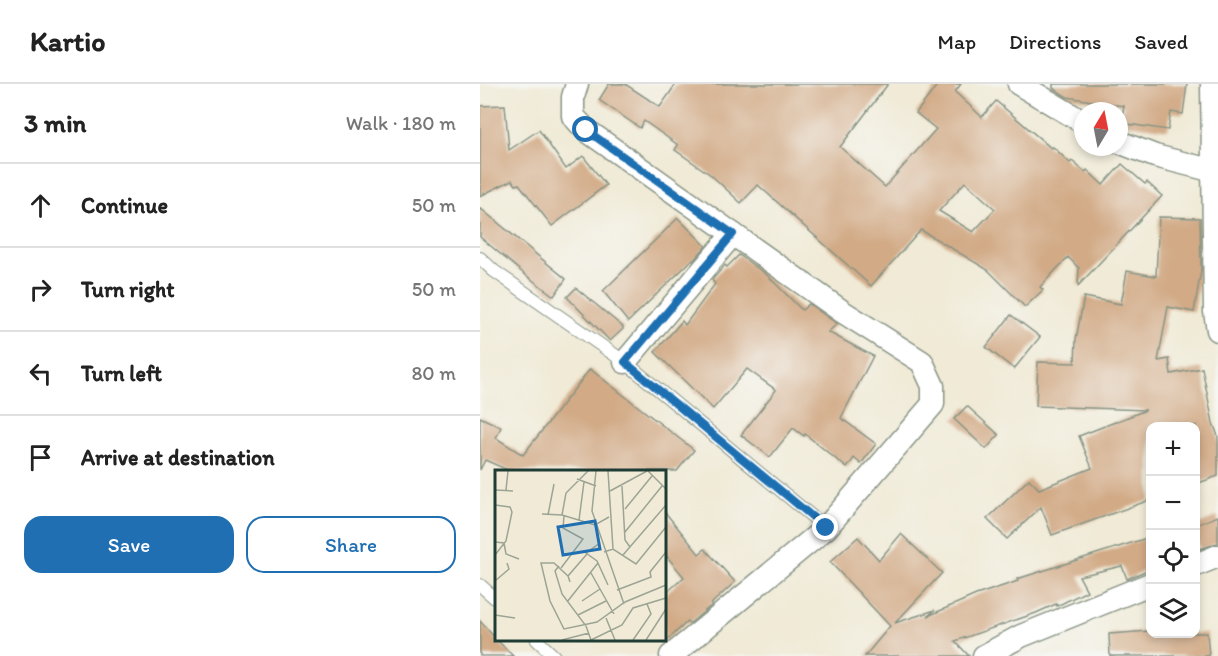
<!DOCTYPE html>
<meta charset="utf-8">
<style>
:root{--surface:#fff;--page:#f2f2f2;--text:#222;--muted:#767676;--line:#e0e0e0;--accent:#1f6fb2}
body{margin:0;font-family:Itim,sans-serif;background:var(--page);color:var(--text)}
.controls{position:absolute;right:18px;bottom:18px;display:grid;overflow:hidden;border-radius:12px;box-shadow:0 3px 9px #0003}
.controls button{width:54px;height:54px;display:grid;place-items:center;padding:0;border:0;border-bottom:2px solid var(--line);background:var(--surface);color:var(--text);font:30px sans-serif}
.compass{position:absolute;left:594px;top:18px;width:54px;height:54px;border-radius:50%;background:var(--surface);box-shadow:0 3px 9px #0003;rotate:10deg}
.stop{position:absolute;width:18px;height:18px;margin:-14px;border:4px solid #1f6fb2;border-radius:50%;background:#fff}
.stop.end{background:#1f6fb2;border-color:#fff;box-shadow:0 2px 6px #0008}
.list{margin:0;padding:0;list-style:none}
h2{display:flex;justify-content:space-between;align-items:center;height:78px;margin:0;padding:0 24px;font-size:26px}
h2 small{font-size:20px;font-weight:400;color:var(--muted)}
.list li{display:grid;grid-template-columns:39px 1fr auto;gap:18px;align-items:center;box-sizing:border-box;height:84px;padding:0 24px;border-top:2px solid var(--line)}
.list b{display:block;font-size:22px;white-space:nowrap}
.list em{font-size:20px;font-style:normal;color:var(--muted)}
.actions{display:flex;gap:12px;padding:18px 24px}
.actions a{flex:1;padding:14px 0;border:2px solid var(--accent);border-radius:18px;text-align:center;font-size:21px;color:var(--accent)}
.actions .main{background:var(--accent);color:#fff}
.icon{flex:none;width:33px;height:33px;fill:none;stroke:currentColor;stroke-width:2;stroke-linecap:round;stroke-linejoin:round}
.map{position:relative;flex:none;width:738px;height:572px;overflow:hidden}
header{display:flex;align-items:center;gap:36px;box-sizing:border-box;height:84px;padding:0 30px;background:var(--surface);border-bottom:2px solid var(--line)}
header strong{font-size:28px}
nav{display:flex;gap:33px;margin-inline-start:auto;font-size:21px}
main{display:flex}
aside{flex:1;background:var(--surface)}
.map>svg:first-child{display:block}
.building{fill:#d2aa86;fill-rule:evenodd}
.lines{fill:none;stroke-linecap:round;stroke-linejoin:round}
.service-casing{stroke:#889485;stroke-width:14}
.minor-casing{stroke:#889485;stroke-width:25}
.service{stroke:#fff;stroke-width:12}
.minor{stroke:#fff;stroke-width:22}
.route{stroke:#1f6fb2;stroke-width:8}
.inset-road{fill:none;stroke:#9ca595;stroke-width:1.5}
.view{fill:#1f6fb2;fill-opacity:0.15;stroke:#1f6fb2;stroke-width:3}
.inset-edge{fill:none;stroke:#1f3d34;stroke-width:3}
</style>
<header>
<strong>Kartio</strong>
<nav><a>Map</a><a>Directions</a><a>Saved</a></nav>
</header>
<main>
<aside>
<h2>3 min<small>Walk · 180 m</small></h2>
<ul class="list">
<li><svg class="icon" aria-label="ahead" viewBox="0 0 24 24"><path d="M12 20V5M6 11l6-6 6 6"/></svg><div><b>Continue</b></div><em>50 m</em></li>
<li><svg class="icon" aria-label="right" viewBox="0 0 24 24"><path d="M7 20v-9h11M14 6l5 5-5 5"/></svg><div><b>Turn right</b></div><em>50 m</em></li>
<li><svg class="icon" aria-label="left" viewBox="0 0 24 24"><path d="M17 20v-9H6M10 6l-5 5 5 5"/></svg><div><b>Turn left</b></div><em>80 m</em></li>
<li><svg class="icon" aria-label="arrive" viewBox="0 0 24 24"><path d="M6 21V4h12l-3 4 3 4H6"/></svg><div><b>Arrive at destination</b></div></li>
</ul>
<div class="actions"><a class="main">Save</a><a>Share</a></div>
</aside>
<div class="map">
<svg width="738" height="572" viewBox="0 0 738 572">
<rect width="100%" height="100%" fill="#f6f6f2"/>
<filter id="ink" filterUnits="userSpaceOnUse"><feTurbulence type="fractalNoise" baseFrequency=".0167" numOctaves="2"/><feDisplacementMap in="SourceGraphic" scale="12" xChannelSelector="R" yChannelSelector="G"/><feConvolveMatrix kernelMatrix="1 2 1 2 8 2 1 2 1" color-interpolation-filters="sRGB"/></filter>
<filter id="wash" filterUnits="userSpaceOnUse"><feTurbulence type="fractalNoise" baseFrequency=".008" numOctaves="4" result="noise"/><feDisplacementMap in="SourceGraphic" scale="24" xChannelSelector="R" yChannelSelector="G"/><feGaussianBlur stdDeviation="1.35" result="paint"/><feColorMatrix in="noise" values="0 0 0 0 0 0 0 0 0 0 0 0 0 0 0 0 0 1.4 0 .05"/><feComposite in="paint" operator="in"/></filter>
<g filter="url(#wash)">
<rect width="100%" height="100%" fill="#f0ead6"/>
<g id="blocks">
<g class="building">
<path d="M129,0h16l35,23 16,-23h212l-48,63 45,40 51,-58 -20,-16 22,-29h23l-6,8 27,25 14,-16 55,47 2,-1 17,16 2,-2 13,11 2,-2 16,15 19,-21 23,20 2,-2 15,14 -84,90 1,-18 -11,-11 -28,30 3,3 -18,17 -37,-37 -67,-40 -50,56 -113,-101 -17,18 -30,-28 -36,-25 3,-5 -34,-24 -4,7 -41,-28zM485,98l30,27 -22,23 -34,-21z"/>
<path d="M573,0h134l-4,30 -12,-2 -3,18 -47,-7 3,-17 -57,-9 -14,-9z"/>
<path d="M25,21l4,45 30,-20 27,39 17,-13 23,29 -54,41 -33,-42 -3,1 -4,-5 -32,16v-90z"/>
<path d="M0,124l86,71 -12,17 -31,-23 -43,-36z"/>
<path d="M679,133l41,1 1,52 -7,42 -26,-5 -10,54 11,-2 2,15 31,-6 11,55 5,13v40l-22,8v-58h-46v74l-98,35 -11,-28 -34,32 -20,-20 42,-40 10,10 53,-21 -13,-32 67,-26 -110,-4 2,-44 37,1 1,-24 8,-42 37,7 6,-33 29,5z"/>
<path d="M198,134l28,28 -13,15 -1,-1 -64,62 -25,-31z"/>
<path d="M259,171l28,20 35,35 7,-6 27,19 1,1 -9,8 45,24 -32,62 35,26 -15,20 -7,-6 -7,10 -42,-34 -1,2 -11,-8 -23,29 -29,-22 35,-45 -29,-21 -34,40 -58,-57 27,-31 3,4 30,-41 -3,-4 13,-15 2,2z"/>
<path d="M96,204l47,39v2l-13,12 -43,-44z"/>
<path d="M531,231l29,22 -26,32 -28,-22z"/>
<path d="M110,285l104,81 -17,21h-167l-25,-11 -5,10v-53l21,10 -5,11 27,17z"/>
<path d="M487,322l32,29 -13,14 -32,-30z"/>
<path d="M184,427l35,43 6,-5 30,33 -24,22 1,1 -23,19 -2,-2 -23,21v-48l20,-18 -20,-24z"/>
<path d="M738,432v27l-18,6 -4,-11v-13z"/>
<path d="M421,450l41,39 -47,50 40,-13 -7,6 48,-21 42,-14 -1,-2 133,-42v34h-5l-18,8 -5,-13 -43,10 8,15 -30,15 -1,-2 -20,9 -81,28 14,15h-104l25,-30 -60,-64 28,-25 21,23z"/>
<path d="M0,537l16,18 17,17h-33z"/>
<path d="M670,547v2h57l2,23h-99l-1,-22z"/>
</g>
</g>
</g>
<g filter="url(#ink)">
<use href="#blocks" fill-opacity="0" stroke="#889485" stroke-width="1.5"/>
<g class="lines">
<g class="service-casing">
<g id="service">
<path d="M0,174l14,13 131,91 201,166"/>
<path d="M0,501l16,14"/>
<path d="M57,556l17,16"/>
</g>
</g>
<g class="minor-casing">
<g id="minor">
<path d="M97,0l-4,13v19l13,14 257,182 79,50 11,24v18l-107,124 -155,128"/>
<path d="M539,0l64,38"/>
<path d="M732,0l3,228 3,18"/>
<path d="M639,58l36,14 59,15 4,-1"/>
<path d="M145,278l108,-128"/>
<path d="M716,481l22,-9"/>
<path d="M504,572l37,-20 129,-52"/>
</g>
</g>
<use href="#service" class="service"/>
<use href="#minor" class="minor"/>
</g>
</g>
<g class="lines" filter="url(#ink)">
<path class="route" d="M106,46l147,104 -108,128 201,166"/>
</g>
<g transform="translate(15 386)">
<rect width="171" height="171" fill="#f0ead6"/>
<path class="inset-road" d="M101,1l-4,40 32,93M113,1l5,78M153,1l18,18M82,9l19,7M127,16l3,54 5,7M0,20l18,1M11,20l2,-19M115,21l37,-20M0,35l15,2 2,5 -6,29 -11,14M130,39l27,-33M47,44l20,1 33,10 14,-8M53,45l6,-31M67,45l4,-22 22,-22M84,50l5,-38M130,62l37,-46M0,72l9,1 2,11 13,5M105,73l-14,10 11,8 11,24M109,82l9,-3 23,15 30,-37M128,85l43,-50M64,96l-4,5 7,23 24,32 5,14M66,98l22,-29 -20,-11 1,-12M96,103l23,41M73,106l-14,-13h-13l9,38 14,28 33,-7 28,-20 41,-17M0,111l14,-12 -2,-6M75,112l-2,-6 19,-22M122,120l34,-13 -1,-5 16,-20M87,131l18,-12M72,132l31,-39M0,145l20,3M83,145l28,-14M111,148l9,22M67,170l27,-7M96,170l31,-15 11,-17 33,-10M138,170l18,-26 -4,-10M151,170l20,-31"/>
<path class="view" d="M100,51l5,28 -37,6 -5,-28z"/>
<rect width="171" height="171" class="inset-edge"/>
</g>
</svg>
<div class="controls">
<button>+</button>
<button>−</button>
<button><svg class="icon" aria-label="locate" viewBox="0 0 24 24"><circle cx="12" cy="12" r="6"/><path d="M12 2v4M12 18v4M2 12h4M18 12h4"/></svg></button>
<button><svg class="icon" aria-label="layers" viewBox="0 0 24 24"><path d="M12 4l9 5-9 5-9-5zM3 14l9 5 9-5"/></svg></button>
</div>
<svg class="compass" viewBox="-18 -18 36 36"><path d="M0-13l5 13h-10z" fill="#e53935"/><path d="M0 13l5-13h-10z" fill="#767676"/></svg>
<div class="stop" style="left:106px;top:46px"></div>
<div class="stop end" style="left:346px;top:444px"></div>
</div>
</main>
